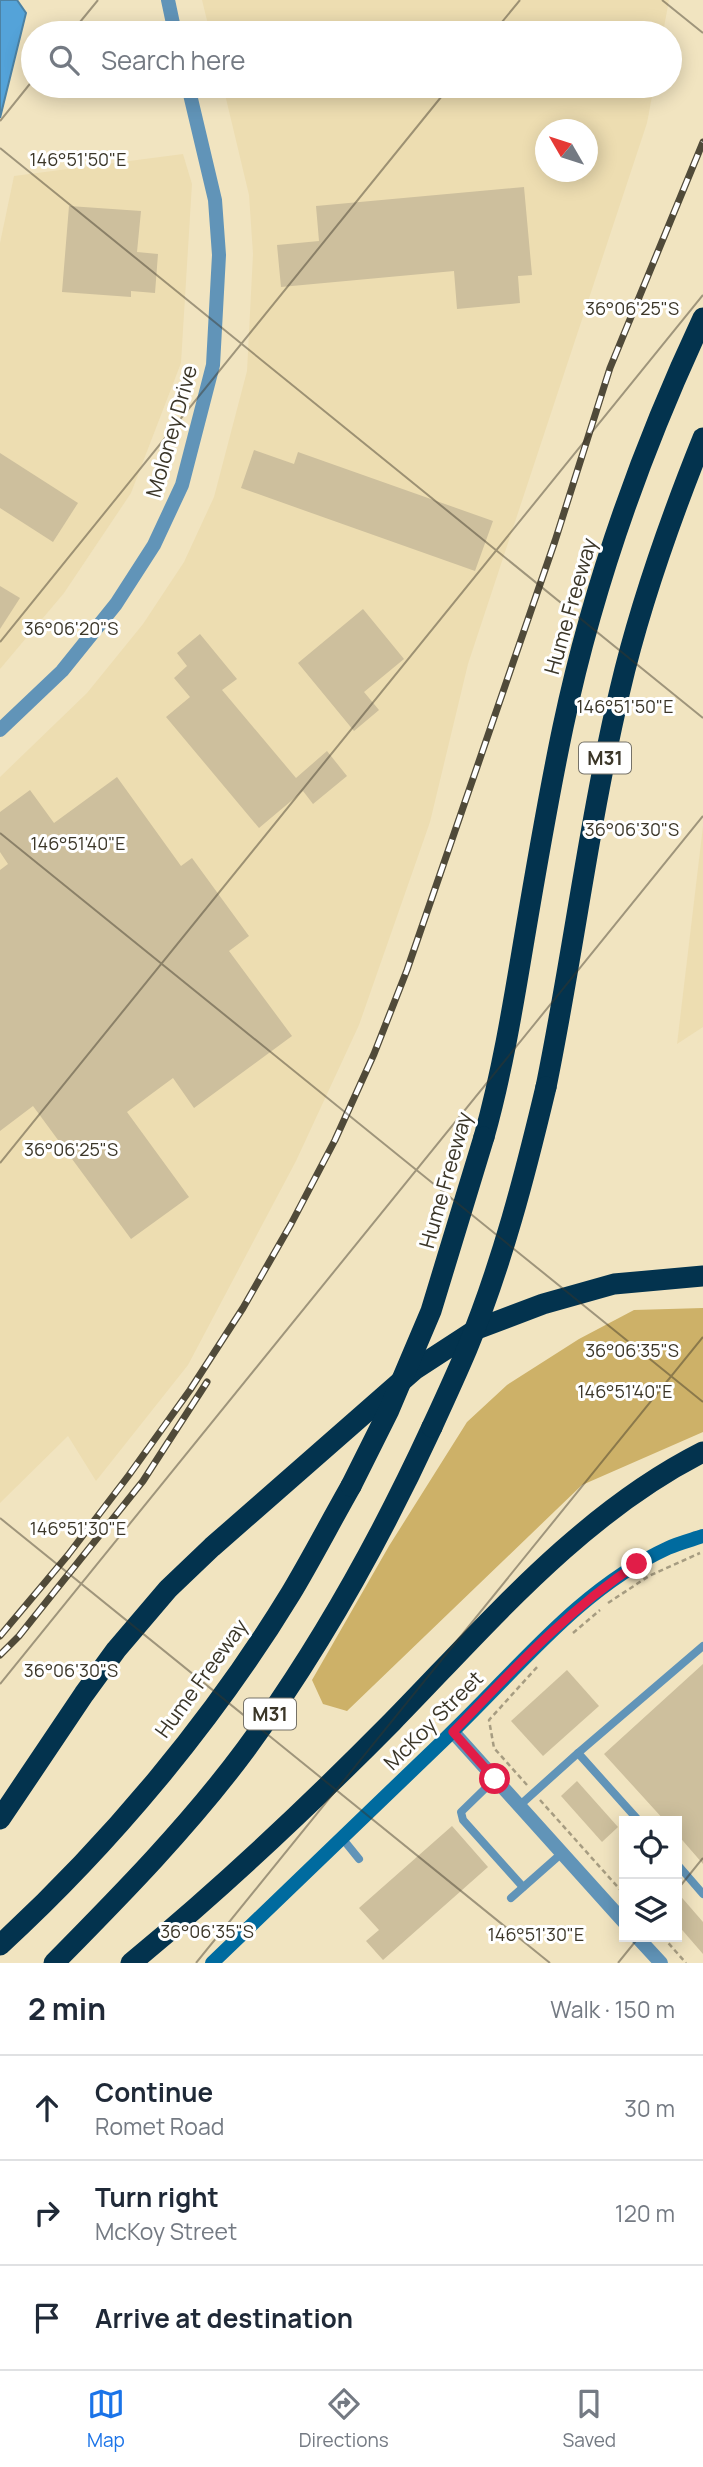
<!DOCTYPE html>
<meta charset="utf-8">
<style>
:root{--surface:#fff;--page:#f6f6f7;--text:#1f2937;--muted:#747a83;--line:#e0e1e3;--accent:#1a73e8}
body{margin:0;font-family:Manrope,sans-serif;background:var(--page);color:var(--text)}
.controls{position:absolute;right:21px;bottom:21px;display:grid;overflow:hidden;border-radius:0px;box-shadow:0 4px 18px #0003}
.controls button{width:63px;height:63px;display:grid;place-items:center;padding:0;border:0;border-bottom:2px solid var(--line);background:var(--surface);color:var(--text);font:35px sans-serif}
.compass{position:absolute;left:535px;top:119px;width:63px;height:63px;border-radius:50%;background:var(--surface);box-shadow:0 4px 18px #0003;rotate:309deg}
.stop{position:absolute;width:21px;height:21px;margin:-16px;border:5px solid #e11d48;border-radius:50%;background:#fff}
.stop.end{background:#e11d48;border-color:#fff;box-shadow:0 2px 7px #0008}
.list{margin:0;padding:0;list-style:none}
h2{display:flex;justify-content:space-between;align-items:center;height:91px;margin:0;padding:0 28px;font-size:30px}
h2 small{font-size:23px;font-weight:400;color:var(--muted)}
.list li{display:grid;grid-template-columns:46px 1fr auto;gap:21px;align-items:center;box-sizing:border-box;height:105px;padding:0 28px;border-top:2px solid var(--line)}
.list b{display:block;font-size:26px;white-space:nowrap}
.list p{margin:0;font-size:23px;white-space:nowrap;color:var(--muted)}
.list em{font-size:23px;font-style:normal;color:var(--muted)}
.icon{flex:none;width:38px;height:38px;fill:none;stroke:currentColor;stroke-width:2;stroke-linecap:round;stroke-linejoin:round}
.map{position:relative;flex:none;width:703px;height:1963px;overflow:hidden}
.search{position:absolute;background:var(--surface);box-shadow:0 4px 18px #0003;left:21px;right:21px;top:21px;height:77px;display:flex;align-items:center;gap:18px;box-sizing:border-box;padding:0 24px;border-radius:38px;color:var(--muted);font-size:26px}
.sheet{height:406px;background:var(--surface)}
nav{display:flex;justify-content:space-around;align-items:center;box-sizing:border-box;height:98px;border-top:2px solid var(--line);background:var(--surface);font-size:19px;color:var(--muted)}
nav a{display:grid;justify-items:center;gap:4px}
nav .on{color:var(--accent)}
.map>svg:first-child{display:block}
.built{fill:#edddb1;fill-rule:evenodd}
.green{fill:#cdb168}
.water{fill:#54a3d9;stroke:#4c82a4;stroke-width:2}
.building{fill:#cdbf9d}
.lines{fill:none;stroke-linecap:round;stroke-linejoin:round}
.path{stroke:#a69c81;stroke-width:2.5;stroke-dasharray:5 3.5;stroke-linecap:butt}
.lane{stroke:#6194b8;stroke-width:8}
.street{stroke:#6194b8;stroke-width:14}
.secondary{stroke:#006b9f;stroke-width:14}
.highway{stroke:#03334e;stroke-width:21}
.rail-casing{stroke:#504a39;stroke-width:7}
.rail{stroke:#fff;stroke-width:4.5;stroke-dasharray:13;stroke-linecap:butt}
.highway-bridge{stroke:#03334e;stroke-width:21}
.route{stroke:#e11d48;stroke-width:9}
.ticks{fill:none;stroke:#3b3628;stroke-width:2;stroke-opacity:0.45}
.labels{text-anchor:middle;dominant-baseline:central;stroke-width:6;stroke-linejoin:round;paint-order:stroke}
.shield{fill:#fff;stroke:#767268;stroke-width:2}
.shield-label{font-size:19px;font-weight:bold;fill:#3b3628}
.street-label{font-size:21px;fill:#3b3628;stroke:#fff}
.ticks-label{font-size:18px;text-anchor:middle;fill:#3b3628;stroke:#fff;stroke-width:6;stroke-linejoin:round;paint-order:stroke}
</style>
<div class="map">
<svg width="703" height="1963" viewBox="0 0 703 1963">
<rect width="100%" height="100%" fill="#f1e4c0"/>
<g class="built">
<path d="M202,0h467l-6,33h-453z"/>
<path d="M223,86h431l-7,37 -179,541 -38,158 -71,203 -63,136 -108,204 -92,116 -28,-45 -68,67v-726l87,-84 56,-69 41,-62 30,-65 33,-126 6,-117 -4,-59zM546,130h42v42h-42z"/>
<path d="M183,154l9,30 -11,179 -50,130 -67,100 -64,76v-426l14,-67z"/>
<path d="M703,826v201l-26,17z"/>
</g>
<path class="green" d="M703,1308v124l-121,53 -235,226 -24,-7 -11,-24 77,-134 78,-124 40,-37 72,-46 55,-29z"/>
<path class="water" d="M0,0h17l9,13 -26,105z"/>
<g class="building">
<path d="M524,187l8,88 -14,1 2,27 -63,6 -3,-38 -173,16 -4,-42 42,-4 -3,-35z"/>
<path d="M69,206l72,5 -4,41 21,2 -3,39 -24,-2v6l-69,-5z"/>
<path d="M254,450l40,14 4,-12 195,69 -18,50 -234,-83z"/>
<path d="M0,453l78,50 -25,39 -53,-34z"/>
<path d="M0,586l20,12 -20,31z"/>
<path d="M363,609l41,50 -40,33 15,18 -25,21 -56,-68z"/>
<path d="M200,634l37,45 -15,11 74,88 31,-27 20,25 -34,28 -10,-13 -44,37 -93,-111 24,-20 -16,-19 13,-12 -10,-13z"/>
<path d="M117,777l64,89 11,-8 57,78 -20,15 63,85 -98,72 -21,-30 -46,34 62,85 -58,42 -98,-133 -33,25v-261l8,-6 -8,-12v-40l30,-22 24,33z"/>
<path d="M703,1664v200l-26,-30v-13h-12l-61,-67z"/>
<path d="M567,1670l32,36 -56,50 -32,-35z"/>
<path d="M577,1781l41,46 -16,15 -41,-46z"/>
<path d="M452,1826l36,41 -105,93 -17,-19 13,-11 -20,-22z"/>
<path d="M677,1892l26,30v32l-26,-30z"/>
</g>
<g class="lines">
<g class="path">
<path d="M608,1603l41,-27 51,-23"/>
<path d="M573,1633l27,-23"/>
<path d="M527,1785l-33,-37 -5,-28 49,-54"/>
<path d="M540,1800l84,94"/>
<path d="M663,1937l23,26"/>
</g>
<g class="lane">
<path d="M578,1753l125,-107"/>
<path d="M495,1779l-34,33 2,8 60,67"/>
<path d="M519,1806l59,-53 61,68"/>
<path d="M342,1838l17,21"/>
<path d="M677,1864l26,30"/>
<path d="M511,1898l51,-45"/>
</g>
<g class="street">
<path d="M168,0l7,33"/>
<path d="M0,730l62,-59 54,-67 38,-59 28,-60 31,-120 6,-110 -4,-55 -27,-114"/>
<path d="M453,1732l171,190"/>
<path d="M637,1937l24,26"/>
</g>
<path class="secondary" d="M212,1963c79,-76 159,-152 238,-229 69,-66 129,-145 218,-186 11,-5 23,-8 35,-12"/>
<g class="highway">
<path d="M546,1087c27,-132 43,-266 74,-397 20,-86 50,-170 83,-252"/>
<path d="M484,1137c18,-64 29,-131 40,-197 12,-71 24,-142 39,-213 30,-142 79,-279 140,-409"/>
<path d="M0,1819l84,-125 32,-44 52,-61 44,-42 202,-177 63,-41 66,-25 71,-20 89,-8"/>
<path d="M0,1945c110,-101 213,-224 291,-352 21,-35 40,-72 60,-107"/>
<path d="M54,1963c67,-68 135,-137 192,-214 73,-100 134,-209 186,-322"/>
<path d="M131,1963c91,-75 178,-157 261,-241 95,-97 188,-208 311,-270"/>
</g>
<g class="rail-casing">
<g id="rail">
<path d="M0,1636l68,-81 61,-80 61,-85 53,-82 48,-84 44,-84 39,-86 33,-84 148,-429 55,-173 93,-226"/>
<path d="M0,1655l19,-19 124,-155 64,-99"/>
</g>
</g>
<use href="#rail" class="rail"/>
<g class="highway-bridge">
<path d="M432,1427c12,-26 24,-52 35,-78 35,-85 58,-174 79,-262"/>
<path d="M351,1486l38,-76 42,-99 53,-174"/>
</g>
</g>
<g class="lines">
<path class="route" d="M495,1779l-42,-47c58,-60 113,-121 184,-168"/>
</g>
<path class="ticks" d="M662,0l41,33M71,33l27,-33M493,33l27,-33M0,121l33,-41M0,148l703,570M0,642l450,-556M0,833l703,569M0,1163l703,-868M0,1518l550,445M0,1684l703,-868M677,1890l26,-32M196,1963l507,-626M618,1963l21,-26"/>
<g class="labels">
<g class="shield">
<rect x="579" y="742.5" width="52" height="31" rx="5"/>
<rect x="244" y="1698.5" width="52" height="31" rx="5"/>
</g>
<g class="shield-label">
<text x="605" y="758">M31</text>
<text x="270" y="1714">M31</text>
</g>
<g class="street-label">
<text transform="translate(171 431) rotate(-74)">Moloney Drive</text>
<text transform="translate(570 606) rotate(-74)">Hume Freeway</text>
<text transform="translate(445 1180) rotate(-74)">Hume Freeway</text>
<text transform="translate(201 1678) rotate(-54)">Hume Freeway</text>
<text transform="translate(433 1720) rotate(-45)">McKoy Street</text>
</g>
</g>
<g class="ticks-label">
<text x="78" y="166">146°51'50"E</text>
<text x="632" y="315">36°06'25"S</text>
<text x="71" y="635">36°06'20"S</text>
<text x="625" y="713">146°51'50"E</text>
<text x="632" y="836">36°06'30"S</text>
<text x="78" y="850">146°51'40"E</text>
<text x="71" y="1156">36°06'25"S</text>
<text x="632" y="1357">36°06'35"S</text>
<text x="625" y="1398">146°51'40"E</text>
<text x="78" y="1535">146°51'30"E</text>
<text x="71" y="1677">36°06'30"S</text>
<text x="207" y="1938">36°06'35"S</text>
<text x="536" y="1941">146°51'30"E</text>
</g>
</svg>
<div class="controls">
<button><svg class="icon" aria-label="locate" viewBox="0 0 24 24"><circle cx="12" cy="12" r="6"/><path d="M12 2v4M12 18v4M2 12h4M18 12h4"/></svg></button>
<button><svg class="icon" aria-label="layers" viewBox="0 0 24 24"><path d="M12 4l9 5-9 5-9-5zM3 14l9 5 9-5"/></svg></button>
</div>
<svg class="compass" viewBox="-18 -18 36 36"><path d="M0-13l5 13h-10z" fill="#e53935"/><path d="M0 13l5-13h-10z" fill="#747a83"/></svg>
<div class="stop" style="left:495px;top:1779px"></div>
<div class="stop end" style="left:637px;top:1564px"></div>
<div class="search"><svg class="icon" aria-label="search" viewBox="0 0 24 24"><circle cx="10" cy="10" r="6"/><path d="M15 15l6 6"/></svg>Search here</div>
</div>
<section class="sheet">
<h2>2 min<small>Walk · 150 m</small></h2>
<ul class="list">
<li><svg class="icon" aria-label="ahead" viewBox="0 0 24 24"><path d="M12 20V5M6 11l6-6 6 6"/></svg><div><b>Continue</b><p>Romet Road</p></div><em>30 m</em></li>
<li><svg class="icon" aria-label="right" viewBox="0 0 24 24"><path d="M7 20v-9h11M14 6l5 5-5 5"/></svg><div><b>Turn right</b><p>McKoy Street</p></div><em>120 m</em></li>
<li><svg class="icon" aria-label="arrive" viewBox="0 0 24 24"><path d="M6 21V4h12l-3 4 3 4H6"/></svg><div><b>Arrive at destination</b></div></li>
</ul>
</section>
<nav>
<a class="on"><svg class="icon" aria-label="map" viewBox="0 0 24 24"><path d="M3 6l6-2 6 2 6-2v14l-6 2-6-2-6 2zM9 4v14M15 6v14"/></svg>Map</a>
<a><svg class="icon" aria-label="directions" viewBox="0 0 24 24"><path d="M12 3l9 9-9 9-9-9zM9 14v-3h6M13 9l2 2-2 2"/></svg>Directions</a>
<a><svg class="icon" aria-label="saved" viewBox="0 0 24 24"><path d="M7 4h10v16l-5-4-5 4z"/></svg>Saved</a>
</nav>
